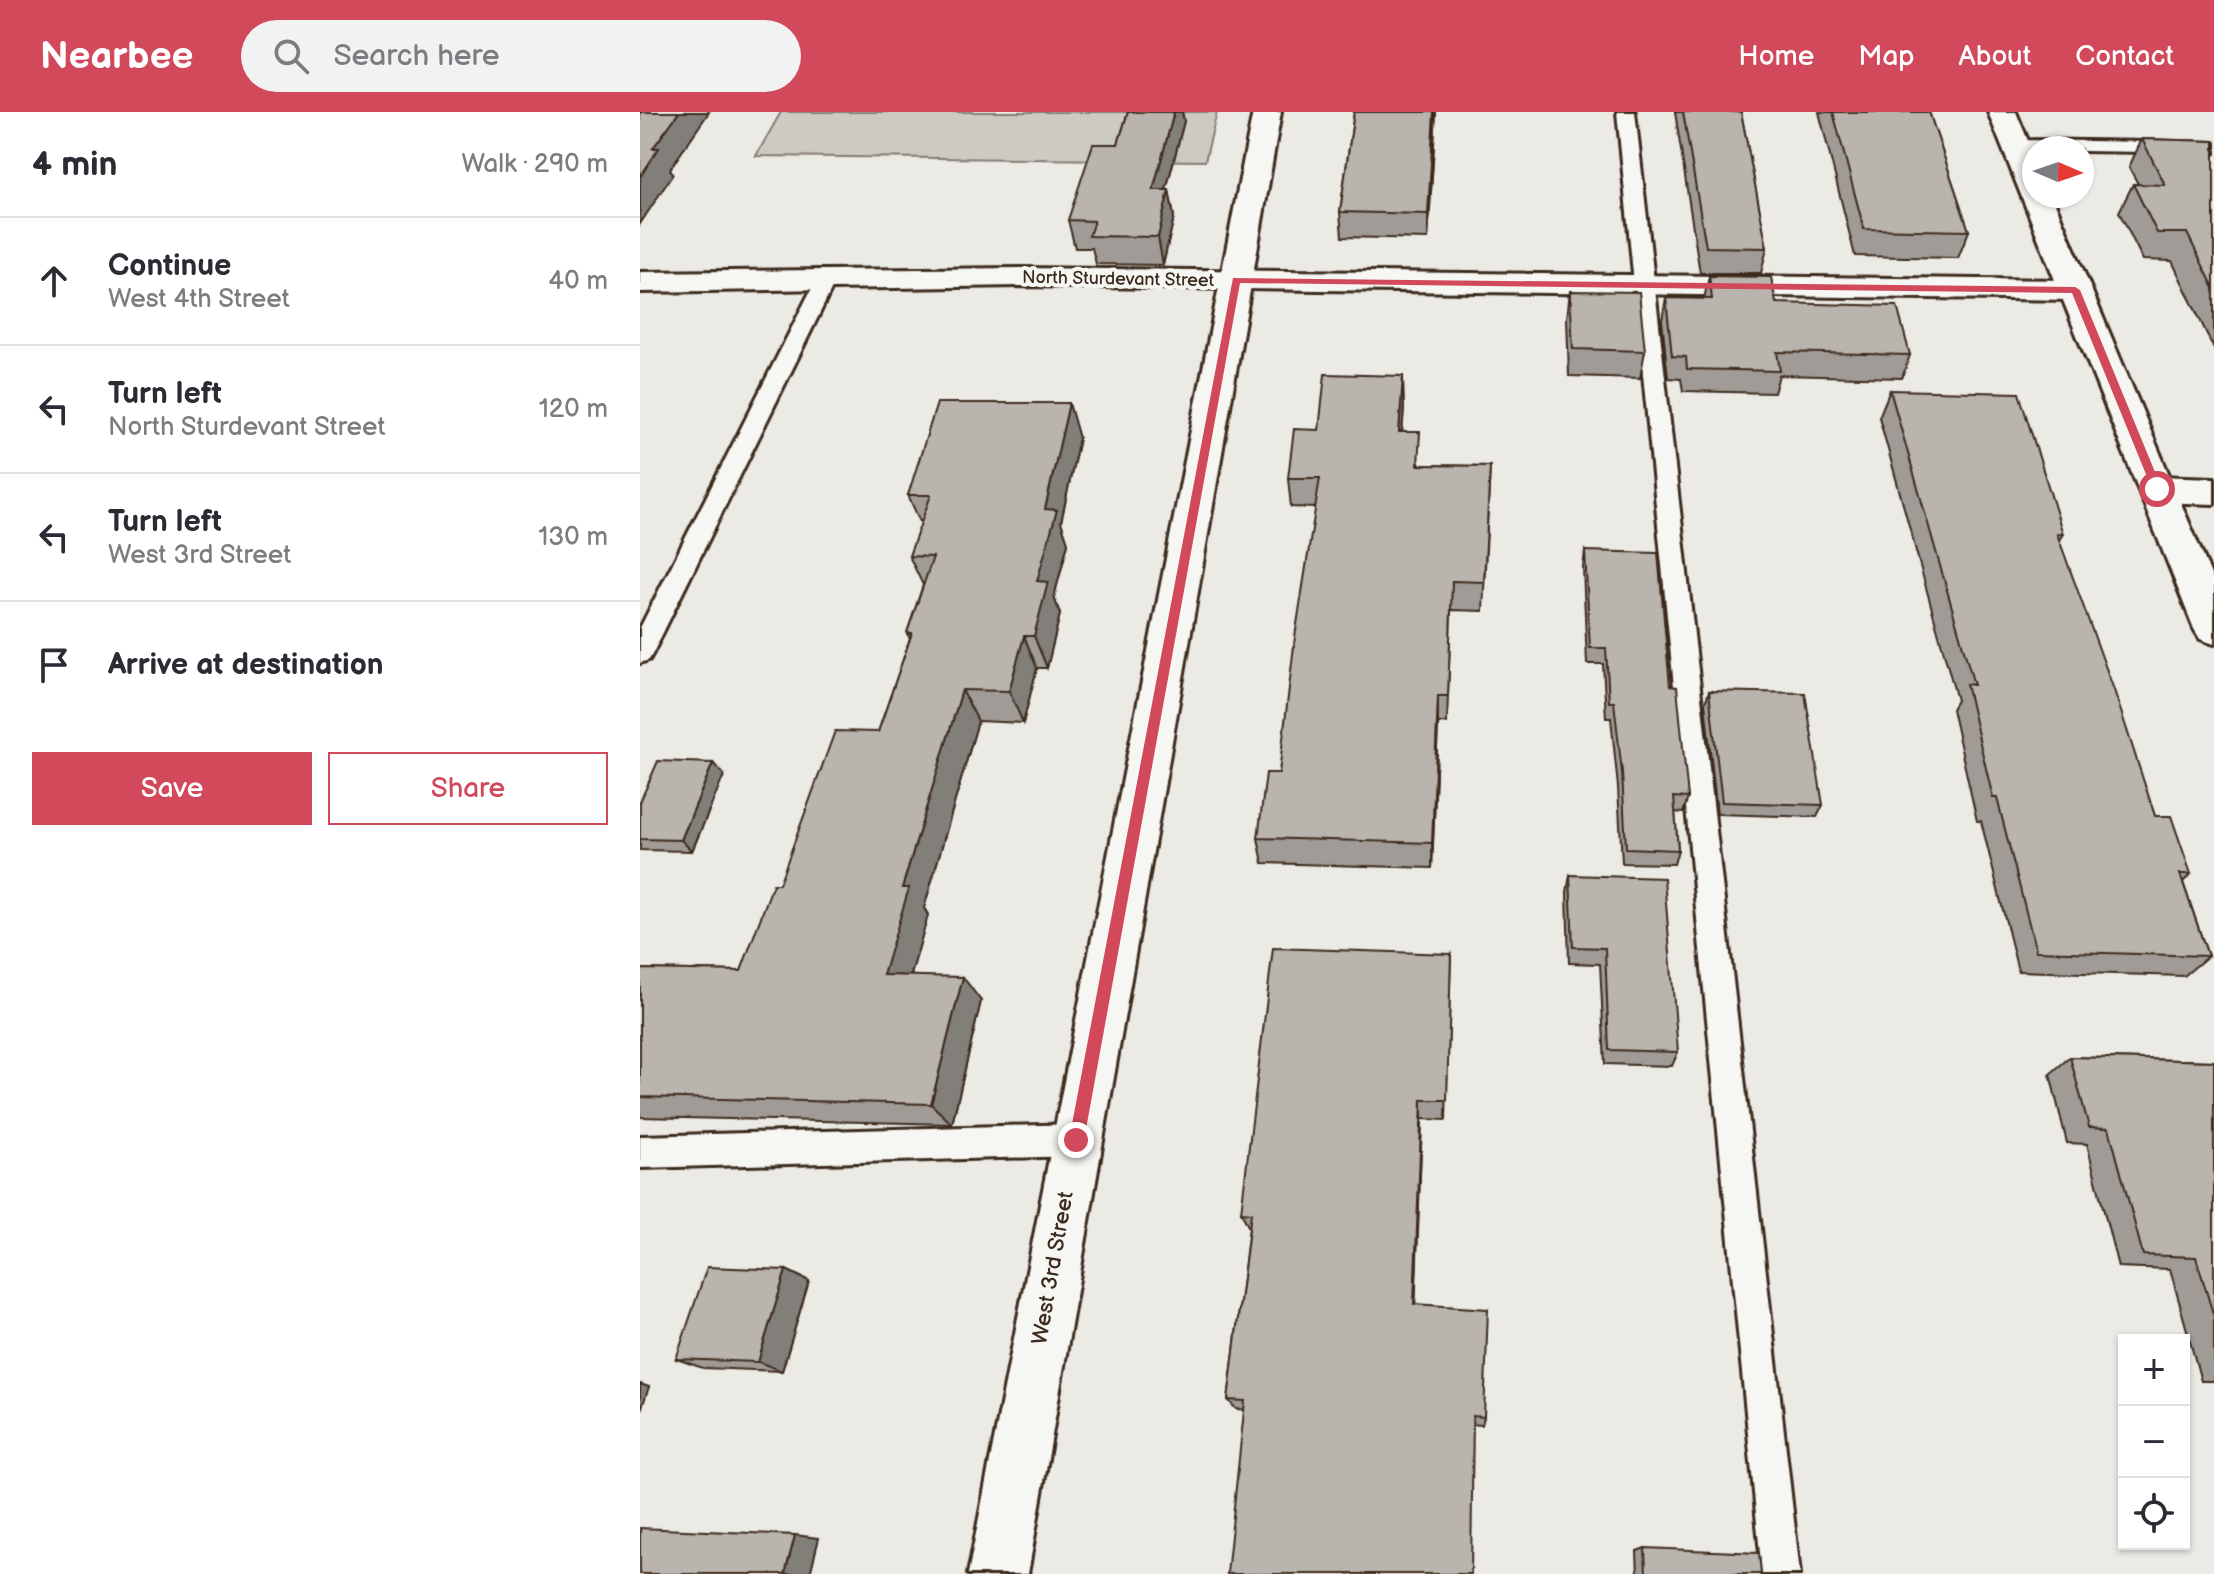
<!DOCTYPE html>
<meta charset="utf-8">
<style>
:root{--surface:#fff;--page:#f2f2f3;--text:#2b2b33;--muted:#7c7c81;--line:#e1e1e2;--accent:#d1495b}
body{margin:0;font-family:"Balsamiq Sans",sans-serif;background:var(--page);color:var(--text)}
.controls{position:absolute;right:24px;bottom:24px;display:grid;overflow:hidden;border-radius:0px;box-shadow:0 2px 6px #0004}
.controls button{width:72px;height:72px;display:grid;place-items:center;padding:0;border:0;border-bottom:2px solid var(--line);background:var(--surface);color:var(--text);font:40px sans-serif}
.compass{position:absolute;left:1382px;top:24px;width:72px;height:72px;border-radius:50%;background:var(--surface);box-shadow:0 2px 6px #0004;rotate:92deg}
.stop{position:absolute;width:24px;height:24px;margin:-18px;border:6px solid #d1495b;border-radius:50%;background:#fff}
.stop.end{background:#d1495b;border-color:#fff;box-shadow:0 2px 8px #0008}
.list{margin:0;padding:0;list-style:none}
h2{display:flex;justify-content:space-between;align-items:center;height:104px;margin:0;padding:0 32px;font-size:34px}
h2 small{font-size:26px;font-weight:400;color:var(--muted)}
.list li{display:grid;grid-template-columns:52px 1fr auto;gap:24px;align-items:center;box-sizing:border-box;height:128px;padding:0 32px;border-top:2px solid var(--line)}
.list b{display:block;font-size:30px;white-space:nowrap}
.list p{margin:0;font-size:26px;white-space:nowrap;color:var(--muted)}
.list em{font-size:26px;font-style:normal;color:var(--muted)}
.actions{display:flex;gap:16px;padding:24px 32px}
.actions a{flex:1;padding:18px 0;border:2px solid var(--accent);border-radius:0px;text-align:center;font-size:28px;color:var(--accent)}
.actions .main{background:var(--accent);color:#fff}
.icon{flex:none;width:44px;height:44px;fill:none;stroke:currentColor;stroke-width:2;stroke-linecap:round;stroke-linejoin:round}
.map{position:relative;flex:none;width:1574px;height:1462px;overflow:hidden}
header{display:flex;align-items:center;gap:48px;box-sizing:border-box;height:112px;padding:0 40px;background:var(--accent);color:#fff}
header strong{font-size:38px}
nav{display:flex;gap:44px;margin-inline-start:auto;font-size:28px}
.search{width:560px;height:72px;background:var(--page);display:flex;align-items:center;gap:20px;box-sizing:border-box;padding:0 28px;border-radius:44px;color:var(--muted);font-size:30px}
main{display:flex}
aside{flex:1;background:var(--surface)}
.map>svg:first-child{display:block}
.green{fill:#cdcac4;stroke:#847a71;stroke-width:2}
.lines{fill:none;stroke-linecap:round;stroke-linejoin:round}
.service-casing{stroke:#3b2a1e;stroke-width:6}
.minor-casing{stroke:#3b2a1e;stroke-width:6}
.secondary-casing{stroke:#3b2a1e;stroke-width:6}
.service{fill:#f6f6f2;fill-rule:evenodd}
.minor{fill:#f6f6f2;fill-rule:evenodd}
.secondary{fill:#f6f6f2;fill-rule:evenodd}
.wall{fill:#a09b96;stroke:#3b2a1e;stroke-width:2}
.shaded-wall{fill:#827e7a;stroke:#3b2a1e;stroke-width:2}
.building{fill:#bab4ae;stroke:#3b2a1e;stroke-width:2}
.route{fill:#d1495b}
.labels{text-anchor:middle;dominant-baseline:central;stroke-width:8;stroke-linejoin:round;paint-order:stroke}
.far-street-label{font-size:18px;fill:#3b2a1e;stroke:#f6f6f2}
.street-label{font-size:22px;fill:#3b2a1e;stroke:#f6f6f2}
</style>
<header>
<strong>Nearbee</strong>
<div class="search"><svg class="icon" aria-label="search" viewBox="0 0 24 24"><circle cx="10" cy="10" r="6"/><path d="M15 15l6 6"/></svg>Search here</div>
<nav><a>Home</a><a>Map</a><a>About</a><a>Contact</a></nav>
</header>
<main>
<aside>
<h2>4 min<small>Walk · 290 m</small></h2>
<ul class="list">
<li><svg class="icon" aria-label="ahead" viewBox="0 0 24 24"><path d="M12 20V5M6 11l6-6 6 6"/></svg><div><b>Continue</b><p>West 4th Street</p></div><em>40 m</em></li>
<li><svg class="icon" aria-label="left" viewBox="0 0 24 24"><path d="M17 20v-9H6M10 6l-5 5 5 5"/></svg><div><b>Turn left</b><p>North Sturdevant Street</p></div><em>120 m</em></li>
<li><svg class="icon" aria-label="left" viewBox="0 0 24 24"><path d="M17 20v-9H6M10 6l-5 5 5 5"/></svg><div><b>Turn left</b><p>West 3rd Street</p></div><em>130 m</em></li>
<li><svg class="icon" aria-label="arrive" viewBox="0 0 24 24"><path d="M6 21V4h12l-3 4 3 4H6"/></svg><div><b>Arrive at destination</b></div></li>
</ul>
<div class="actions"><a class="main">Save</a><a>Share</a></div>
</aside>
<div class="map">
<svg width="1574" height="1462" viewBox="0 0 1574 1462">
<rect width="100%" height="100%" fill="#ebeae5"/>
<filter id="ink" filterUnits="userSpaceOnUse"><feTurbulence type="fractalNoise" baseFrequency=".0125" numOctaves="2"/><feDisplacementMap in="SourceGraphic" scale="16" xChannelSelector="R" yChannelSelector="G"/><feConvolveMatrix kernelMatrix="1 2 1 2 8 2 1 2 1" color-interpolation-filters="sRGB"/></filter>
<g filter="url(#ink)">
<path class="green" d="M141,0h436l-12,49 -449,-5z"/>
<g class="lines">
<g class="service-casing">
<g id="service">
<path d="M977,0h18l165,1462h-38z"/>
<path d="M1375,28l199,3v10l-132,-2v-3l-73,1 -3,-4 3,-4z"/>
<path d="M186,162l10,6 -183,373 -4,7 -9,3v-35l176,-348z"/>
<path d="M436,1012l11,5 5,11 -5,11 -11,5 -436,12v-32z"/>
</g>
</g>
<g class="minor-casing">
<g id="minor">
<path d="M379,156l1056,12 11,3 5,7 -5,7 -11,3 -1056,-14 -379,6v-20z"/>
<path d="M1517,364l57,2v26l-57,-2 -13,-4 -5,-9 5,-9z"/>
</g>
</g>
<g class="secondary-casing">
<g id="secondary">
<path d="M613,0h28l-253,1462h-60z"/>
<path d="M1348,0h28l18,43v41h18l162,386v62l-14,-5 -6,-10z"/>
</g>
</g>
<use href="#service" class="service"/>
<use href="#minor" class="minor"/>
<use href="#secondary" class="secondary"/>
</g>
<g class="wall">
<path d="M488,0h54l2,9 -18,69h3l5,27 -11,48 -67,-1 -4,-16h-17l-7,-28 50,-76z"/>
<path d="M714,0h82l-8,127 -86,-2 -2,-25z"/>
<path d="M1035,0h66l26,136 -6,25h-61z"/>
<path d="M1179,0h110l40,119 -11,27 -103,-2z"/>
<path d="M1502,27l72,2v208l-42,-88 -29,-1 -24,-48 14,-28h5l-9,-17z"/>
<path d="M1069,164l201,79 -8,23 -123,-3 -5,18 -91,-2 -2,-12 -13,-1 -6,-58 4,-22 38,1z"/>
<path d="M930,179l75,60 -5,27 -71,-2 -2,-58z"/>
<path d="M1250,278l173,144 -4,6 96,276 36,58 -8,8 25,74 -24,20 -166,-5 -37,-150h-4l-25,-112 5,-9 -78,-283z"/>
<path d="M764,295l-2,25 18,33 70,1 -7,145 -32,-1 -4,113h-9l-6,145 -169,-5 -5,-25 21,-65 37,-265 -25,-1 -3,-29 31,-48z"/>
<path d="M439,326l-18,84 7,21 -14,54 6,17 -13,54h-10l-14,55 -45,-2 -54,187 4,7 -17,60 70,26 -29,123 -312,-7v-148l101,2 38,-87 99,-152 32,-93 -3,-6 16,-48 -14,-29 12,-32 -13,-29z"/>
<path d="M945,439l85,135 18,112 -5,15 -8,-1 3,38 -4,14 -52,-1 -4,-76 -7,-69h-5l-3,-54h-16l-4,-96z"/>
<path d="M1069,579l114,114 -6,12 -100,-3 -12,-111z"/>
<path d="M84,663l-32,76 -52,-1v-48z"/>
<path d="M930,763l108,177 -6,14 -67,-2 -5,-100 -31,-1 -2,-71z"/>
<path d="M811,842l-5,166 -24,-1 -7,185 69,113 -2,8 -246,-16 -8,-9 21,-172 -8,-16z"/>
<path d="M1430,945l144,4v320h-13l-31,-112 -52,-2 -31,-123 -20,-1 -17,-69z"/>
<path d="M146,1158l23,11 -27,90 -79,-3 -27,-9z"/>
<path d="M1005,1436l116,26h-123l-1,-23z"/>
</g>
<g class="shaded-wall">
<path d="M39,0h30l-39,57 3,5 -33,50v-47l13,-29z"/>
<path d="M534,0h8l2,9 -25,96 -6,-27z"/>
<path d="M794,0h2l-8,127v-25z"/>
<path d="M529,78l5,27 -11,48 -5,-28z"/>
<path d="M763,264l1,31 -4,55 -1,-30z"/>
<path d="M429,291l10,35 -18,84 7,21 -14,54 6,17 -13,54 -13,-32 3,-55 8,-72z"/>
<path d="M384,524l13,32 -14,55 -14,-32z"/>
<path d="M322,578l16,31 -54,187 4,7 -24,84 -21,-24 19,-87z"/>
<path d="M798,584v27l-6,145v-25z"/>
<path d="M73,651l11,12 -32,76 -11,-11z"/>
<path d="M323,865l18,24 -29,123 -21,-20z"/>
<path d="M782,988v19l-7,198 -1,-13z"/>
<path d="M146,1158l23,11 -27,90 -24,-9z"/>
<path d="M0,1272l9,3 -9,26z"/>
<path d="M155,1423l24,3 -9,36h-25z"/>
</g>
<g class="building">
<path d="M0,0h39l-26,36h6l-19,29z"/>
<path d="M488,0h46l-21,78h16l-11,47 -69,-1 5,-15 -26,-1 25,-76h25z"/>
<path d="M714,0h80l-6,102 -88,-2z"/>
<path d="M1043,0h58l26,136 -61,-1z"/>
<path d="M1193,0h96l40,119 -105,-2z"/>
<path d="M1502,27l72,2v147l-27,-55h-30l-24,-49 32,1z"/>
<path d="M1069,164l62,1 5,26 121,3 13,49 -133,-3 3,19 -93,-2 -1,-12 -14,-1 -6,-58 46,1z"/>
<path d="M930,179l69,1 6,59 -72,-2z"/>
<path d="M685,262l78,2 -4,56h21l-2,33 72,1 -6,116 -32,-1 -4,115h-10l-6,147 -174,-5 8,-65h13l16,-136 25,-159h-32l6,-49 25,1z"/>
<path d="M1250,278l129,3 44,141h-6l57,156 41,126h16l20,58h-11l28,82 -172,-5 -39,-153h-4l-27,-114 8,1z"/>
<path d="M297,291h132l-24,106 12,1 -20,71 11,1 -14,54h-10l-15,55 -47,-1 -60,198h7l-26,87 80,2 -32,127 -291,-7v-128l101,2 32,-87h6l56,-153 43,1 34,-99h-5l26,-76 -24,-1 22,-61h-23z"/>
<path d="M945,439l73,2 12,133 7,1 11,111 -14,-1 4,53 -52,-2 -4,-76 -8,-70h-5l-3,-54h-16z"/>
<path d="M1069,579l96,2 18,112 -101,-3z"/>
<path d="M18,649l55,2 -32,77 -41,-1v-37z"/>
<path d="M930,763l94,3 14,174 -69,-2 -4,-102 -32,-1z"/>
<path d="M633,836l178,6 -4,146h-25l-8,204 74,5 -4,108 -11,-1 -2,158h-244l18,-173 -17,-1 23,-187 -10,-1z"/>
<path d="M1430,945l144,4v256l-18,-60 -53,-2 -34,-127 -20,-1z"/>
<path d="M67,1155l79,3 -28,92 -82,-3z"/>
<path d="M0,1416l155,7 -10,39h-145z"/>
<path d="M1005,1436l114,5 2,21h-115z"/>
</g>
</g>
<path class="route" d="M593,166l842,9 5,3 82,199 -5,3 -5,-3 -80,-196 -832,-10 -156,857 -8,7 -7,-7z"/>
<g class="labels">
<g class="far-street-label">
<text transform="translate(478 167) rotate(1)">North Sturdevant Street</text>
</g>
<g class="street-label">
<text transform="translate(413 1156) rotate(-80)">West 3rd Street</text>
</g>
</g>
</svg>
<div class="controls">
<button>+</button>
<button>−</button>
<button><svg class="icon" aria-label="locate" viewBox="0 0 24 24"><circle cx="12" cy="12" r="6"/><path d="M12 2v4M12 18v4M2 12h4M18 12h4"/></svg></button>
</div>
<svg class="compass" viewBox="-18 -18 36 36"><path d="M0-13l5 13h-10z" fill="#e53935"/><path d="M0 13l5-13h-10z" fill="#7c7c81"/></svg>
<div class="stop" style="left:1517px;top:377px"></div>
<div class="stop end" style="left:436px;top:1028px"></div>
</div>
</main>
